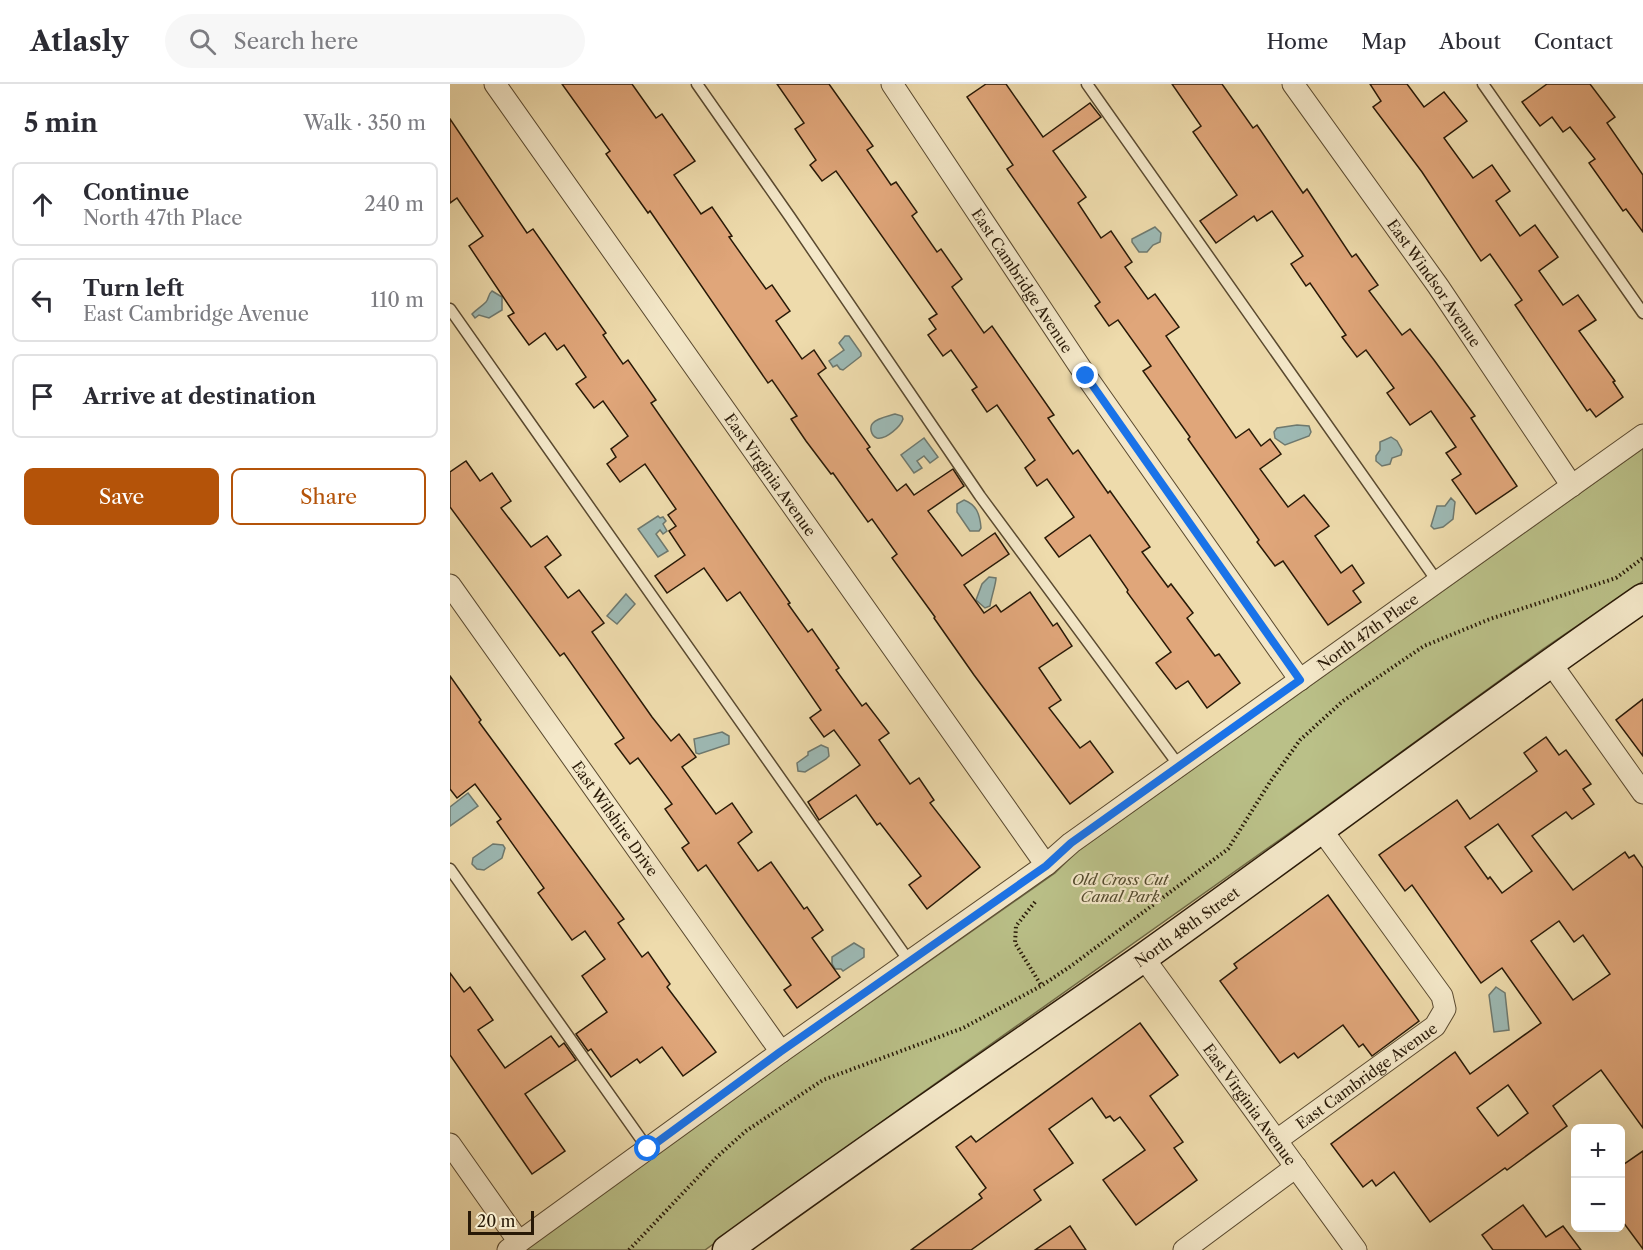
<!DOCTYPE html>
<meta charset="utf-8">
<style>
:root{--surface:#fff;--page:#f7f7f7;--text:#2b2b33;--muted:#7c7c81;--line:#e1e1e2;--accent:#b45309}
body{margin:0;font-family:"Libre Caslon Text",serif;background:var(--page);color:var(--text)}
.controls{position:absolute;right:18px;bottom:18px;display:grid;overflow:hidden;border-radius:9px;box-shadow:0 6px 24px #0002}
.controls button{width:54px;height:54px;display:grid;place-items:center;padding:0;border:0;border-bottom:2px solid var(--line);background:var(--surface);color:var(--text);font:30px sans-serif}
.scale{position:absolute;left:18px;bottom:15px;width:66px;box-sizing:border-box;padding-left:6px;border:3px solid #281907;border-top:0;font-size:16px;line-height:21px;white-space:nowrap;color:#281907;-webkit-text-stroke:4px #f4e8c9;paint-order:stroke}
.stop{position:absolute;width:18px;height:18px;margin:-14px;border:4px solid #1a73e8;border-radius:50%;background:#fff}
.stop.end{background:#1a73e8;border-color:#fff;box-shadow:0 2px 6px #0008}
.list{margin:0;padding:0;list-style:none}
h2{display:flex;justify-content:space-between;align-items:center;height:78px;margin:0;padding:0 24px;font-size:26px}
h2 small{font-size:20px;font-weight:400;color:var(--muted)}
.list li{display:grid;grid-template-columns:39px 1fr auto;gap:18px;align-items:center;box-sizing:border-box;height:84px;margin:0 12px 12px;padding:0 12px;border:2px solid var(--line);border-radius:9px}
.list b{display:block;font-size:22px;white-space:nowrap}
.list p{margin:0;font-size:20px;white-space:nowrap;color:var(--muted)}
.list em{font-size:20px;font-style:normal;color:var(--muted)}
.actions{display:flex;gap:12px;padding:18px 24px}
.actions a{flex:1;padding:14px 0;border:2px solid var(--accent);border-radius:9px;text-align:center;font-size:21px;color:var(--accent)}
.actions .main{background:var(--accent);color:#fff}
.icon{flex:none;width:33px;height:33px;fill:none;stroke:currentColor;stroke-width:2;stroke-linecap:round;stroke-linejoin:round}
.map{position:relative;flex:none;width:1193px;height:1166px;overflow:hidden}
header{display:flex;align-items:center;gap:36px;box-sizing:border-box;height:84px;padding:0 30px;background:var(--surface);border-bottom:2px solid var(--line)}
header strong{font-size:28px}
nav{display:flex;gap:33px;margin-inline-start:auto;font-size:21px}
.search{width:420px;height:54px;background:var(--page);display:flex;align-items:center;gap:15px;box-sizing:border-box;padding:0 21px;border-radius:33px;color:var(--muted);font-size:22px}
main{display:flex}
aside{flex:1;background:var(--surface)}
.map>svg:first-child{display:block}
.green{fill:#bac088;stroke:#716c48;stroke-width:1.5}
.water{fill:#9db9b4;stroke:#6e796f;stroke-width:1.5}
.building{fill:#e0a67a;stroke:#281907;stroke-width:1.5;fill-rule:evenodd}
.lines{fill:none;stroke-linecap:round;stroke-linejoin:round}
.lane-casing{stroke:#5a4a30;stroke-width:13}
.street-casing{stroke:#5a4a30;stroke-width:23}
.secondary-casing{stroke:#281907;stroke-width:31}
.path{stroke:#281907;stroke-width:4;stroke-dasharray:1.5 3;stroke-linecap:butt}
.lane{stroke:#f4e8c9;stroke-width:10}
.street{stroke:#f4e8c9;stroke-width:21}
.secondary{stroke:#f4e8c9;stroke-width:28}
.route{stroke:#1a73e8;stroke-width:8}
.labels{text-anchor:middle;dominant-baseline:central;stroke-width:4.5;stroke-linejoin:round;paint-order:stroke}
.street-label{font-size:15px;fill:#281907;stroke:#f4e8c9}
.park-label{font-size:15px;font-style:italic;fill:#544b2e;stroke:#f4e8c9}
</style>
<header>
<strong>Atlasly</strong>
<div class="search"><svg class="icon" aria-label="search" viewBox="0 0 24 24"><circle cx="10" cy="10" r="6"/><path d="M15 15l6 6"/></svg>Search here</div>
<nav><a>Home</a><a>Map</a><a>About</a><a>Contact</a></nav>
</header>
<main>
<aside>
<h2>5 min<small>Walk · 350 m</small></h2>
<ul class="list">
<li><svg class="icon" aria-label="ahead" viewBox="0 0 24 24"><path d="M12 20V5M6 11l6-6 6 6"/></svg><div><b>Continue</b><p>North 47th Place</p></div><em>240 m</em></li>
<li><svg class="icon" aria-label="left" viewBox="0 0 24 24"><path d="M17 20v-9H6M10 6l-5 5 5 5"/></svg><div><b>Turn left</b><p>East Cambridge Avenue</p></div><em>110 m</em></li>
<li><svg class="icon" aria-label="arrive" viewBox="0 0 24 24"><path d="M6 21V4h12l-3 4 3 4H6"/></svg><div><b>Arrive at destination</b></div></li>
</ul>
<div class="actions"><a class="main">Save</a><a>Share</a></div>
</aside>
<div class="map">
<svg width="1193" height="1166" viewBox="0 0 1193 1166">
<rect width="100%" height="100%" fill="#eedbac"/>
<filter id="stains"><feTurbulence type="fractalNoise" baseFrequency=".00333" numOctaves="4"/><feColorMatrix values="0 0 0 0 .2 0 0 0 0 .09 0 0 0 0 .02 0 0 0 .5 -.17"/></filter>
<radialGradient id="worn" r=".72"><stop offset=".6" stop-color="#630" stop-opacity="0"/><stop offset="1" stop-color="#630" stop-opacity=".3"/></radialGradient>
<path class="green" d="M1193,364v133l-100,68 -234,170 -411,291 -193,140h-180l260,-188 270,-189 20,-20z"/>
<g class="water">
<path d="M705,143l6,6 -1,9 -7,3 -6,7h-8l-7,-10v-3z"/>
<path d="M42,207l10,6v13l-13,8 -10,-3 -4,3 -3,-4c4,-4 9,-7 14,-12 3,-3 2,-8 6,-11z"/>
<path d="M395,252h4l12,17v3l-18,14 -3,-1 -3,-4 -4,2 -4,-6 15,-11 -5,-7z"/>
<path d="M445,330l7,2 1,3c-2,7 -17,21 -26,19 -6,-2 -8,-11 -4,-15 4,-5 16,-7 22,-9z"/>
<path d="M847,341l12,1 2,6 -2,4 -24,9 -10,-7 -1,-6 3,-4z"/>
<path d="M941,353l6,4 5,9 -1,5 -9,3 -2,6 -8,2 -6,-5v-5l4,-6v-8z"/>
<path d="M474,354l14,19 -8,6 -6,-7 -7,5 5,7 -8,5 -13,-18z"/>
<path d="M1001,414l4,4 -2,17 -10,8 -9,2 -3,-3 6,-20h8z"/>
<path d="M514,416c13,5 16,15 17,28l-2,3h-9l-13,-19v-8z"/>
<path d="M208,432l2,2 3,-1 3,4 -3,3 4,7 -4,3 -3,-4 -4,4 12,17 -10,6 -20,-28z"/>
<path d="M539,493l7,1c0,6 -5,20 -6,28l-5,2 -9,-8 6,-16z"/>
<path d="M176,510l9,10 -18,20 -10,-8z"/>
<path d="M272,648l7,4v8l-30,10 -3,-1 -2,-14z"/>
<path d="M371,661l7,3 1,8 -3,3 -21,13 -7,-1 -1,-8 11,-8v-3z"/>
<path d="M18,709l10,13 -28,20v-19z"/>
<path d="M43,760l10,1 2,3 -3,10 -18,12 -7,-1 -5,-5 1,-6z"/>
<path d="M404,859l10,6v8l-21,14 -2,-2h-6l-3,-5v-7z"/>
<path d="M1046,903l9,6 4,37 -15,2 -5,-37z"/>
</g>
<g class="building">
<path d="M112,0h70l24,34 6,-4 33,47 -21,14 27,39 11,-7 20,29 -3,1 37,52 6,-4 18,26 -14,10 26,38 12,-9 12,18 -8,6 52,73 -3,2 30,42 9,-7 8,11 39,-26 11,17 -36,25 34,45 33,-23 14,21 -45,31 20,28 12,-8 5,7 29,-20 23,34 4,-3 15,23 -33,22 22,32 -12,8 31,40 10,-7 23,31 -43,32 -96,-129 -40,-57 1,-1 -43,-59 5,-4 -25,-35 -4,3 -35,-49 -2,1 -25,-33 -15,-22 6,-3 -25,-36 -4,3 -118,-172 -2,2 -42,-59 4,-3z"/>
<path d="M327,0h52l44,62 -6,4 24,35 5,-3 21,30 -5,4 25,36 4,-3 21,30 -10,8 32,46 8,-7 62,89 -6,3 25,36 5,-4 30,43 2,-2 40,56 -8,5 26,35 3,-3 22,29 -6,5 28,38 4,-2 21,29 -33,25 -19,-27 -12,8 -20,-26 15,-11 -44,-60 1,-2 -38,-55 -31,22 -14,-19 29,-21 -27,-38 -10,7 -12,-18 10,-8 -38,-55 -10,7 -15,-22 5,-3 -26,-37 -8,6 -15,-21 8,-6 -7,-10 8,-5 -101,-143 -14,10 -12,-16 6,-5 -21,-31 9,-6z"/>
<path d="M536,0h20l37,53 47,-34 11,14 -48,34 33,46 -8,6 23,35 10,-7 21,31 -7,5 23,32 7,-5 24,33 -13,9 70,102 13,-9 12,17 9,-7 11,15 -21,15 28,38 16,-12 25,31 -14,10 26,37 11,-8 12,18 -11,8 8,11 -33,23 -45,-64 -8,5 -18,-24 2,-2 -71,-101 2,-2 -47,-66 8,-5 -33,-46 -9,6 -14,-20 5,-4 -93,-133 6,-4 -46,-68z"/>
<path d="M722,0h50l31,44 4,-3 46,68 4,-4 45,68 4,-3 22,31 -9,6 33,44 8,-6 24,31 41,56 -4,2 46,68 -41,28 -24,-34 9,-6 -15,-21 10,-6 -25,-36 -21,14 -23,-32 7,-5 -28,-38 -9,7 -15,-20 4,-2 -36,-52 -4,3 -15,-22 12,-8 -31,-45 -15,10 -3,-5 -38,27 -16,-22 37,-26 -44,-63 8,-6z"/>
<path d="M920,0h37l17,23 20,-15 23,29 -23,17 29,40 19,-13 18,26 -14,10 24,35 15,-11 23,32 -19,14 24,34 15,-10 18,25 -17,11 36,50 -2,1 10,15 -27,20 -6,-8 -3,2 -72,-106 7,-5 -32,-46 -9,7 -59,-89 -49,-65 8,-6z"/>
<path d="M1097,0h43l25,33 -8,6 36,52v57l-17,-23 -3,2 -34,-48 6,-4 -25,-32 -7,5 -11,-15 -12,9 -18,-24z"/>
<path d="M0,35l77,114 6,-4 73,104 -3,2 20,29 5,-4 28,40 -5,3 139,200 -2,1 20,28 4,-3 27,39 -3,2 26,36 4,-3 23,30 -10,7 31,44 9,-6 15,22 -4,3 50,64 -53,42 -18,-24 12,-9 -41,-53 -3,2 -21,-30 -37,25 -11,-18 52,-37 -26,-35 -10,7 -14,-19 11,-8 -81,-118 -13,9 -23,-33 -37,25 -12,-17 30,-21 -16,-24 7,-5 -8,-11 8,-6 -31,-45 -25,18 -13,-18 9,-7 -5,-8 17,-13 -25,-35 -9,7 -18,-24 10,-7 -22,-32 -7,5 -12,-17 -16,12 -21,-29 6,-3 -45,-67 14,-10 -26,-38 -7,5z"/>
<path d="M16,377l14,20 12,-8 19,28 -10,7 30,39 16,-11 14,19 -16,12 23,31 11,-8 25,33 -12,9 60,85 19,24 8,-7 17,23 -14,10 34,47 16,-11 20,29 -14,11 20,28 13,-9 33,47 3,-2 16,23 -11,8 28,39 -43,31 -13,-18 7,-5 -45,-63 -40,-57 -8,6 -16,-23 7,-5 -24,-34 7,-5 -34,-46 -8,6 -15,-20 9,-6 -60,-85 -4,3 -110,-149v-35z"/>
<path d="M0,592l31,44 -2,2 145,197 -6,4 24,34 6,-5 22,32 -3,3 49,65 -33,24 -21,-29 -22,16 -3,-4 -26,18 -20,-28 -3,2 -12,-17 31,-22 -25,-36 23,-17 -20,-28 -13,9 -34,-47 6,-5 -47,-66 4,-3 -26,-35 -18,14 -7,-9z"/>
<path d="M1193,615v57l-27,-36z"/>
<path d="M1096,653l13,18 7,-5 25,34 -8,5 11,15 -22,15 -6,-7 -34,24 41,54 52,-38 4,6 5,-3 9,13v260l-42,-58 -48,36 14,20 -60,44 -2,-2 -75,54 -36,-50 -18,14 -4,-6 -9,7 -32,-43 124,-92 15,22 71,-51 -39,-55 -21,15 -69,-98 -7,6 -26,-36 78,-55 13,19 67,-48 -13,-18zM1048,740l34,47 -30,22 -12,-16 -2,2 -23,-32zM1109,837l15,21 9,-7 27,39 -37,26 -42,-59zM1058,1001l20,28 -30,23 -21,-28z"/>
<path d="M878,811l91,126 -47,35 -9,-12 -4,3 -16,-22 -45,33 -4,-5 -14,10 -60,-82 17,-13 -3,-4z"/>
<path d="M0,889l14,19 6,-5 23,33 -15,10 27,38 46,-32 8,11 5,-4 12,17 -51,34 40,57 -33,23 -82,-119z"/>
<path d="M690,939l38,52 -28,21 33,46 -9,6 23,32 -61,45 -33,-45 42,-30 -25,-33 -6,4 -4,-5 -4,2 -14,-20 -43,31 24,34 -39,27 7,10 -70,50h-60l71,-52 -3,-4 7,-6 -30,-41 15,-11 5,6z"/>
<path d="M1193,1067v98l-23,-31v-51z"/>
<path d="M1073,1121l23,32 17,-11 18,24h-88l-11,-15z"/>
<path d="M620,1142l16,24h-51z"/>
</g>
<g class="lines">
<g class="lane-casing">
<g id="lane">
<path d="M247,0l93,133 190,279 200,271"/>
<path d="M637,0l350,497"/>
<path d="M1033,0l160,229"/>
<path d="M0,225l459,652"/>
<path d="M0,785l198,280"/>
</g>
</g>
<g class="street-casing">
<g id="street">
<path id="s1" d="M45,0l551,781"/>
<path id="s2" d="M442,0l194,292 214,304"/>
<path id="s3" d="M843,0l145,202 134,200"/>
<path id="s4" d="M0,501l331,467"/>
<path d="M1100,578l93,131"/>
<path id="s5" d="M693,873l213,293"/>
<path id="s6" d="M827,1056l158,-114 10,-17 -3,-13 -121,-167"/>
<path d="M0,1060l69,98"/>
<path id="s7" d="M58,1166l273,-198 265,-187 25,-22 572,-408"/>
<path d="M734,1166l112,-83"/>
</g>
</g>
<g class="secondary-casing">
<g id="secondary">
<path id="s8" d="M277,1166c137,-100 277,-195 416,-292 167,-119 331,-243 500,-360"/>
</g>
</g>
<g class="path">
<path d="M585,818l-19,24 -1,17 26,42"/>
<path d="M179,1166l88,-93 29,-26 77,-51 140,-52 78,-42 30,-20 157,-117 42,-67 30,-42 43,-39 81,-55 66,-27 126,-41 27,-20"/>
</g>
<use href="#lane" class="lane"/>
<use href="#street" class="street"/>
<use href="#secondary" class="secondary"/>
</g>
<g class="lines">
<path class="route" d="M198,1065l132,-97 266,-186 25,-23 229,-163 -214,-304"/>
</g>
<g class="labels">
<g class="street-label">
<text stroke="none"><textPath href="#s2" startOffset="236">East Cambridge Avenue</textPath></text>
<text stroke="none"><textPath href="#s3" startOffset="244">East Windsor Avenue</textPath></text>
<text stroke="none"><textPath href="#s1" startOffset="478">East Virginia Avenue</textPath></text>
<text stroke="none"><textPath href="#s7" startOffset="1059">North 47th Place</textPath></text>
<text stroke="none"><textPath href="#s4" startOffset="286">East Wilshire Drive</textPath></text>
<text stroke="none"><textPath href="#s8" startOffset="562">North 48th Street</textPath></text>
<text stroke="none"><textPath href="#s6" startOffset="110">East Cambridge Avenue</textPath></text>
<text stroke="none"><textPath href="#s5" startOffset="182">East Virginia Avenue</textPath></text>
</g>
<g class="park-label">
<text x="670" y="795">Old Cross Cut<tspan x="670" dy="17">Canal Park</tspan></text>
</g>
</g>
<rect width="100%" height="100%" filter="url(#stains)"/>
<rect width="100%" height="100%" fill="url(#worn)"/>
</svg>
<div class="controls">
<button>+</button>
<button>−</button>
</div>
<div class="scale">20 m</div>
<div class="stop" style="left:198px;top:1065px"></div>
<div class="stop end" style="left:636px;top:292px"></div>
</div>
</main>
